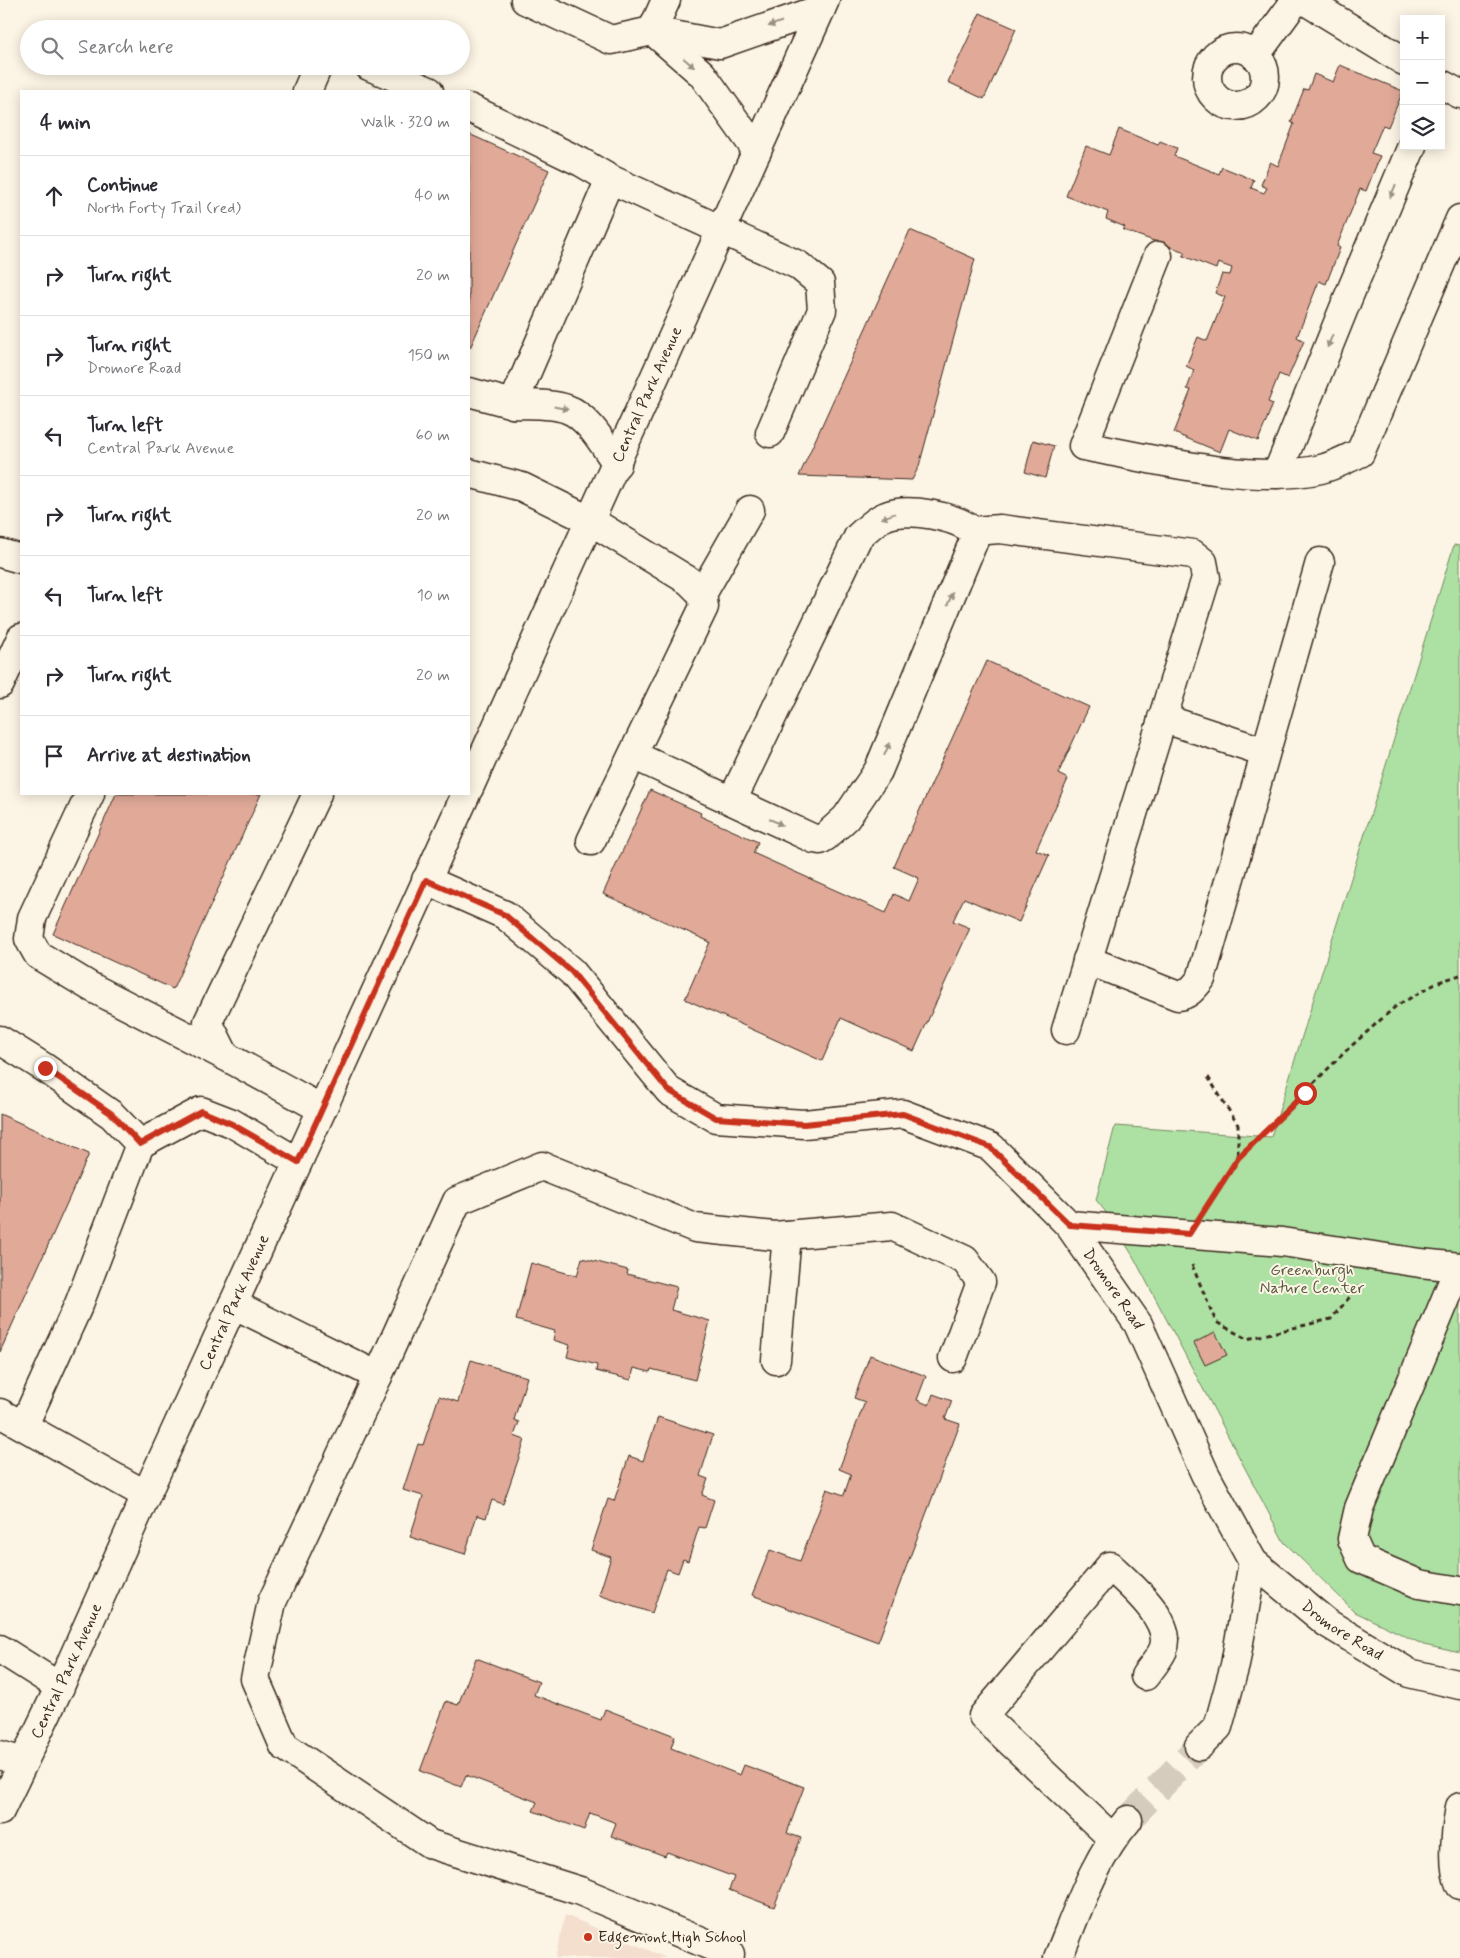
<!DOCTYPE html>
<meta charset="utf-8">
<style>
:root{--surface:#fff;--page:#f7f7f7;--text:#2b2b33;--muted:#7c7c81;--line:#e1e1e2}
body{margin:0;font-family:Mynerve,sans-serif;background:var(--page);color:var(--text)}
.controls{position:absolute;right:15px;top:15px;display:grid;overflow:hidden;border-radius:0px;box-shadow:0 2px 12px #0003}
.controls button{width:45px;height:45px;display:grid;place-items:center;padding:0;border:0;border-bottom:1px solid var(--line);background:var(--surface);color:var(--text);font:25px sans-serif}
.stop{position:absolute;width:15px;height:15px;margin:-11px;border:4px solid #c8321e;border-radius:50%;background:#fff}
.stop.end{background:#c8321e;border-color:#fff;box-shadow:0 1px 5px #0008}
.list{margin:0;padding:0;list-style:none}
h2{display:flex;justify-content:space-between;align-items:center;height:65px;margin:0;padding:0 20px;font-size:21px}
h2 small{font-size:16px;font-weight:400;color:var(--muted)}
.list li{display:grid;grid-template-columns:32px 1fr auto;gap:15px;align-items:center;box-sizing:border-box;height:80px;padding:0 20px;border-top:1px solid var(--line)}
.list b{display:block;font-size:19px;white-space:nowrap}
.list p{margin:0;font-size:16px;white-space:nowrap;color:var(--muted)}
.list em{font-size:16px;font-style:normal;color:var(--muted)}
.icon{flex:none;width:28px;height:28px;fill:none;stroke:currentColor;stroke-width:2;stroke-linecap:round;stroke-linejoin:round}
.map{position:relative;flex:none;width:1460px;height:1958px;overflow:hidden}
.search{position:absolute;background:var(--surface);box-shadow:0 2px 12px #0003;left:20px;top:20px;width:450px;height:55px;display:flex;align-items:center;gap:12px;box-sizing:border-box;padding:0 18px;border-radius:28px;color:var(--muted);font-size:19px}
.panel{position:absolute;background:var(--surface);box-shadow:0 2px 12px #0003;left:20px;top:90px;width:450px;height:705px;border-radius:0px}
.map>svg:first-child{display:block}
.built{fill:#f4dece}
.green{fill:#ade1a3;stroke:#748660}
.building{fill:#e0a998;stroke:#3b2a1e}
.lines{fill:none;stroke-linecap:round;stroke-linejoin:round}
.minor-tunnel{stroke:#d5ccbd;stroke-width:28;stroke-dasharray:28 14;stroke-linecap:butt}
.minor-casing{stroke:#3b2a1e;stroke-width:31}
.major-casing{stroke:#3b2a1e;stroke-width:31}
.path{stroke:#3b2a1e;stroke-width:3;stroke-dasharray:5 4;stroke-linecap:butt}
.minor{stroke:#fcf5e5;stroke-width:28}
.major{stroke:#fcf5e5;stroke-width:28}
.oneway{fill:#9c9082}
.route{stroke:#c8321e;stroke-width:6}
.poi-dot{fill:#c8321e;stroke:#fcf5e5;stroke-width:2}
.labels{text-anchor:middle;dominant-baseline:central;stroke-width:4;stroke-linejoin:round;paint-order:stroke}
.street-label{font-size:16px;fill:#3b2a1e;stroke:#fcf5e5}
.park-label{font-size:16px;fill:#58583f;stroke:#fcf5e5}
.poi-label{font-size:16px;fill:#3b2a1e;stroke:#fcf5e5;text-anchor:start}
</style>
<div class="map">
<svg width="1460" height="1958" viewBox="0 0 1460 1958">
<rect width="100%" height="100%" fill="#fcf5e5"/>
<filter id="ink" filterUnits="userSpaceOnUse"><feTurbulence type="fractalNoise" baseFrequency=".02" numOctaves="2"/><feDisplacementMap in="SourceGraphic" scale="10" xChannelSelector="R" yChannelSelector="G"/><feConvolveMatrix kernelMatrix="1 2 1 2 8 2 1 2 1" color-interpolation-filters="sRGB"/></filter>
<g filter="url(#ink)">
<path class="built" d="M565,1915l102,43h-112z"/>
<path class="green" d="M1454,545l6,1v1107l-36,-8 -69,-33 -71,-70 -151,-286 -28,-45 -9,-11 19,-74 156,11z"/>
<g class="building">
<path d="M980,13l36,16 -32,70 -36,-17z"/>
<path d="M1340,65l63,26 -15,36 -5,-2 -12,28 9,3 -14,35 -6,-2 -23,57 3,2 -14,36 -7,-3 -22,56 7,4 -16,37 -9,-4 -11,28 5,2 -15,37 -29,-12 -9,23 -46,-19 17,-43 -4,-1 7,-19 -8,-4 12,-29 9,4 18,-44 -10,-4 7,-19 8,1 2,-7 -14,-5 -2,6 -33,-13 2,-4 -62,-22 2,-3 -19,-8 2,-7 -42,-16 20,-50 23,9 10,-26 39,16 2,-4 17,7 -3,8 45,18 3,-7 32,13 -3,8 13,5 3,-5 -6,-3 9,-23 8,4 16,-42 -3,-2 13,-33 4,1 6,-16 19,8z"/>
<path d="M469,134l80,36 -79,178 -1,-1z"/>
<path d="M910,230l65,29 -56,207 -7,14 -113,-4z"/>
<path d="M1033,440l21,6 -9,32 -20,-6z"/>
<path d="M987,661l102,46 -31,67 10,5 -32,71 13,5 -30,67 -55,-24 -11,23 17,7 -56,123 -73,-33 -19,43 -137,-62 25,-57 -107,-48 47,-104 51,23 -1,3 58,26 -5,11 133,60 8,-19 15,7 10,-23 -25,-11z"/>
<path d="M116,794h145l-88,195 -120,-55z"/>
<path d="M0,1114l89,40 -89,198z"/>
<path d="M582,1258l46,12 -1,4 50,13 -6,23 39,11 -15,59 -44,-11 -1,3 -16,-4 -3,12 -35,-9 1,-6 -30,-8 3,-12 -17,-5 2,-9 -39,-11 15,-57 46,13z"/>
<path d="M1215,1332l12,23 -22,10 -11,-22z"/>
<path d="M870,1355l56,21 -9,24 12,5 4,-11 19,7 -7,18 15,5 -82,218 -126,-47 18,-45 30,11 27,-72 17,6 7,-21 -12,-5 26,-67 -11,-4z"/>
<path d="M471,1360l56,17 -13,43 5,2 -5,14 11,4 -22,64 -11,-4 -6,18 -9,-3 -12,39 -55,-17 13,-41 -20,-6 15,-46 5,1 16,-49 19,6z"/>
<path d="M658,1417l55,18 -13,41 8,3 -6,16 12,5 -9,28 -6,-1 -11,34 -5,-2 -5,14 -11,-4 -15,44 -53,-18 12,-38 -20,-7 17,-51 6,2 15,-45 14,5z"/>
<path d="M476,1658l63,24 -5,13 67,25 4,-11 70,27 -4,12 69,27 4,-10 60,22 -17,46 14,5 -27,69 -45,-17 5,-13 -67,-25 -2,4 -54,-20 5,-13 -26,-10 -6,17 -51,-19 4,-9 -71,-27 -5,12 -41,-16 26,-70 12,4z"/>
</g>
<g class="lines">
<path class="minor-tunnel" d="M1128,1820l71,-74"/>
<g class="minor-casing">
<g id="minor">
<path d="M525,0l86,40 41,-9 68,13 101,-35"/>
<path d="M1304,0l100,61"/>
<path d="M652,31l14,-31"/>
<path d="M654,32l48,42 55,77"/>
<circle cx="1236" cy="77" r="29"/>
<path d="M1255,56l41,-56"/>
<path d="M369,66l60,25"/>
<path d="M1441,84l19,10"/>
<path d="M307,91l11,-25"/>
<path d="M469,108l112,54 29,17 188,86 22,18 2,27 -52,123"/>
<path d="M1158,256l-75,190c71,13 168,39 238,23 13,-3 27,-11 39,-16l100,-234"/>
<path d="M469,392l44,12 97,-225"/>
<path d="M513,404c17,1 38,-1 54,5 21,7 38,38 50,55"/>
<path d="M469,473l53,14 69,34 98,60 13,13 2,13 -113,234"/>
<path d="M1277,474l71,-176 64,-152"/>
<path d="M973,531l27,-2 193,25 10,8 3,16 -140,452"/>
<path d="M0,553l21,6"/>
<path d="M702,594l48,-84"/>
<path d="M0,684l21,-46"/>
<path d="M1162,718l103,34"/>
<path d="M633,755l181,84 6,1 5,-3 21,-19 32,-47 96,-231 -1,-9c-17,-15 -66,-24 -87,-15 -11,4 -20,14 -28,21l-126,264"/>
<path d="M90,794l-58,124 -3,21 9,16 53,32 134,69"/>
<path d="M317,794l-109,228 17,34 97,53"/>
<path id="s1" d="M426,880l79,35 67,57 97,119 47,27 88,6 99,-10 88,33 78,78 69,99 67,150 48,88 74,61 82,50 51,12"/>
<path d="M1087,960l91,36c11,-1 16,-9 23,-17l119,-417"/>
<path d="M0,1040l45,28 67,47 28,29 -61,160 -55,121"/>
<path d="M140,1144l61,-33 31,12 66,39"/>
<path d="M1069,1225l213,17 138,21 40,4"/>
<path d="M1459,1267l-100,241 -7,31 9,20 58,25 41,7"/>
<path d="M233,1304l145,72 79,-175 85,-35 153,62 79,8 118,-10 73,34 16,22 -28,76"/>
<path d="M776,1360l11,-125"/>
<path d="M378,1376l-106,226 -17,77 29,67 146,98 150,47 150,63"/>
<path d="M0,1413l146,82"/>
<path d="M0,1649l60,38"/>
<path d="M1199,1746l19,-19 17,-62 18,-103"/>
<path d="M0,1755l23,7"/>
<path d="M1460,1807c-4,22 -9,57 0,78"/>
<path d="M1112,1838l-129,-122 127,-150c18,17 65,55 53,84 -4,9 -12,18 -18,26"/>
<path d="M1058,1958c20,-48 36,-99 70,-138"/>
</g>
</g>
<g class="major-casing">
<g id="major">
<path id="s2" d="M469,788l356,-788"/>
<path id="s3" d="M0,1811l70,-146 76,-170 320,-701"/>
</g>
</g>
<g class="path">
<path d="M1208,1077l30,48v32"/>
<path d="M1208,1205l30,-47 111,-110 47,-42 43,-24 21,-7"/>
<path d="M1192,1265l24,57 31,17 84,-20 28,-33"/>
</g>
<use href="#minor" class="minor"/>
<use href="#major" class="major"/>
</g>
<defs><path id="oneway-solid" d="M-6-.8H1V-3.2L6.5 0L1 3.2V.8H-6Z" transform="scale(1.25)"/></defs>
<g class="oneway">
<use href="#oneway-solid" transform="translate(775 24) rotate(161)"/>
<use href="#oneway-solid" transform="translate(689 63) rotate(41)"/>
<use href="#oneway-solid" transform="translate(1393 191) rotate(113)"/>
<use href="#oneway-solid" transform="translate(1330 341) rotate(112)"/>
<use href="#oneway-solid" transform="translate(561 408) rotate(12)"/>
<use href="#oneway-solid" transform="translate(888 516) rotate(160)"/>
<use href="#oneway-solid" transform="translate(950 599) rotate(-67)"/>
<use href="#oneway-solid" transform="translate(887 749) rotate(-67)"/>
<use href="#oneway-solid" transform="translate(776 822) rotate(25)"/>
</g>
</g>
<g class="lines" filter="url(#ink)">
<path class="route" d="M45,1068l67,46 28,30 61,-33 31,13 66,38 128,-282 79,35 67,57 96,118 48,28 88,6 99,-10 87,33 80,78 119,9 49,-76 67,-65"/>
</g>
<circle class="poi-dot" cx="588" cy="1937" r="5"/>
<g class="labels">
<g class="street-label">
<text stroke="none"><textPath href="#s2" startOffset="432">Central Park Avenue</textPath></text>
<text stroke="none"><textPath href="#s1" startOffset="852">Dromore Road</textPath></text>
<text stroke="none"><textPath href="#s3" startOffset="560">Central Park Avenue</textPath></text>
<text stroke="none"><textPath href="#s1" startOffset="1272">Dromore Road</textPath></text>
<text stroke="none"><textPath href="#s3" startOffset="155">Central Park Avenue</textPath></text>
</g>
<g class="park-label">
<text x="1312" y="1270">Greenburgh<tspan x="1312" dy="18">Nature Center</tspan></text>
</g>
<g class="poi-label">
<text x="598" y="1937">Edgemont High School</text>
</g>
</g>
</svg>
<div class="controls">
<button>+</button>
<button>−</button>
<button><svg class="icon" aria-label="layers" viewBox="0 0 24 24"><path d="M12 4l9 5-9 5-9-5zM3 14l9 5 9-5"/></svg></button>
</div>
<div class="stop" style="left:1305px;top:1093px"></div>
<div class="stop end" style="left:45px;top:1068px"></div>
<div class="search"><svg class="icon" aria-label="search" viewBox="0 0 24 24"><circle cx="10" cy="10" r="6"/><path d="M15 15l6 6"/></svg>Search here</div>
<section class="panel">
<h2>4 min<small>Walk · 320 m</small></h2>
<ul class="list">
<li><svg class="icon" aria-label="ahead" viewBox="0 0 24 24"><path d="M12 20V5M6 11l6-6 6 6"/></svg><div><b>Continue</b><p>North Forty Trail (red)</p></div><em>40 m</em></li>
<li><svg class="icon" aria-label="right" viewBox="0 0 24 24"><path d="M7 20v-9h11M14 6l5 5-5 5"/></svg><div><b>Turn right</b></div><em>20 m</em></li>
<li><svg class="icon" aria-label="right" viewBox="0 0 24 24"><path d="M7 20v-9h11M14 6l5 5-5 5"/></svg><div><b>Turn right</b><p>Dromore Road</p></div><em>150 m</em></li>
<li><svg class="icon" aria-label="left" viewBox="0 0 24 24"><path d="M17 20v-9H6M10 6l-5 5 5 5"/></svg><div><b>Turn left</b><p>Central Park Avenue</p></div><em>60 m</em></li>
<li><svg class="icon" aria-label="right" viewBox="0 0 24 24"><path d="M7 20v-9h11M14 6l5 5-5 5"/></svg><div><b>Turn right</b></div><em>20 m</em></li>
<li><svg class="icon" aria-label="left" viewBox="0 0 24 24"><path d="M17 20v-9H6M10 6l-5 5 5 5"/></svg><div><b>Turn left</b></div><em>10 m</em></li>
<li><svg class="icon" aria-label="right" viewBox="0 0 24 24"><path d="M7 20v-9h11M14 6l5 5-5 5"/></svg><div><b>Turn right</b></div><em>20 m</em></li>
<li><svg class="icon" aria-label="arrive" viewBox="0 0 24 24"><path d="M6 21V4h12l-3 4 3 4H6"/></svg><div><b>Arrive at destination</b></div></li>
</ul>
</section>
</div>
